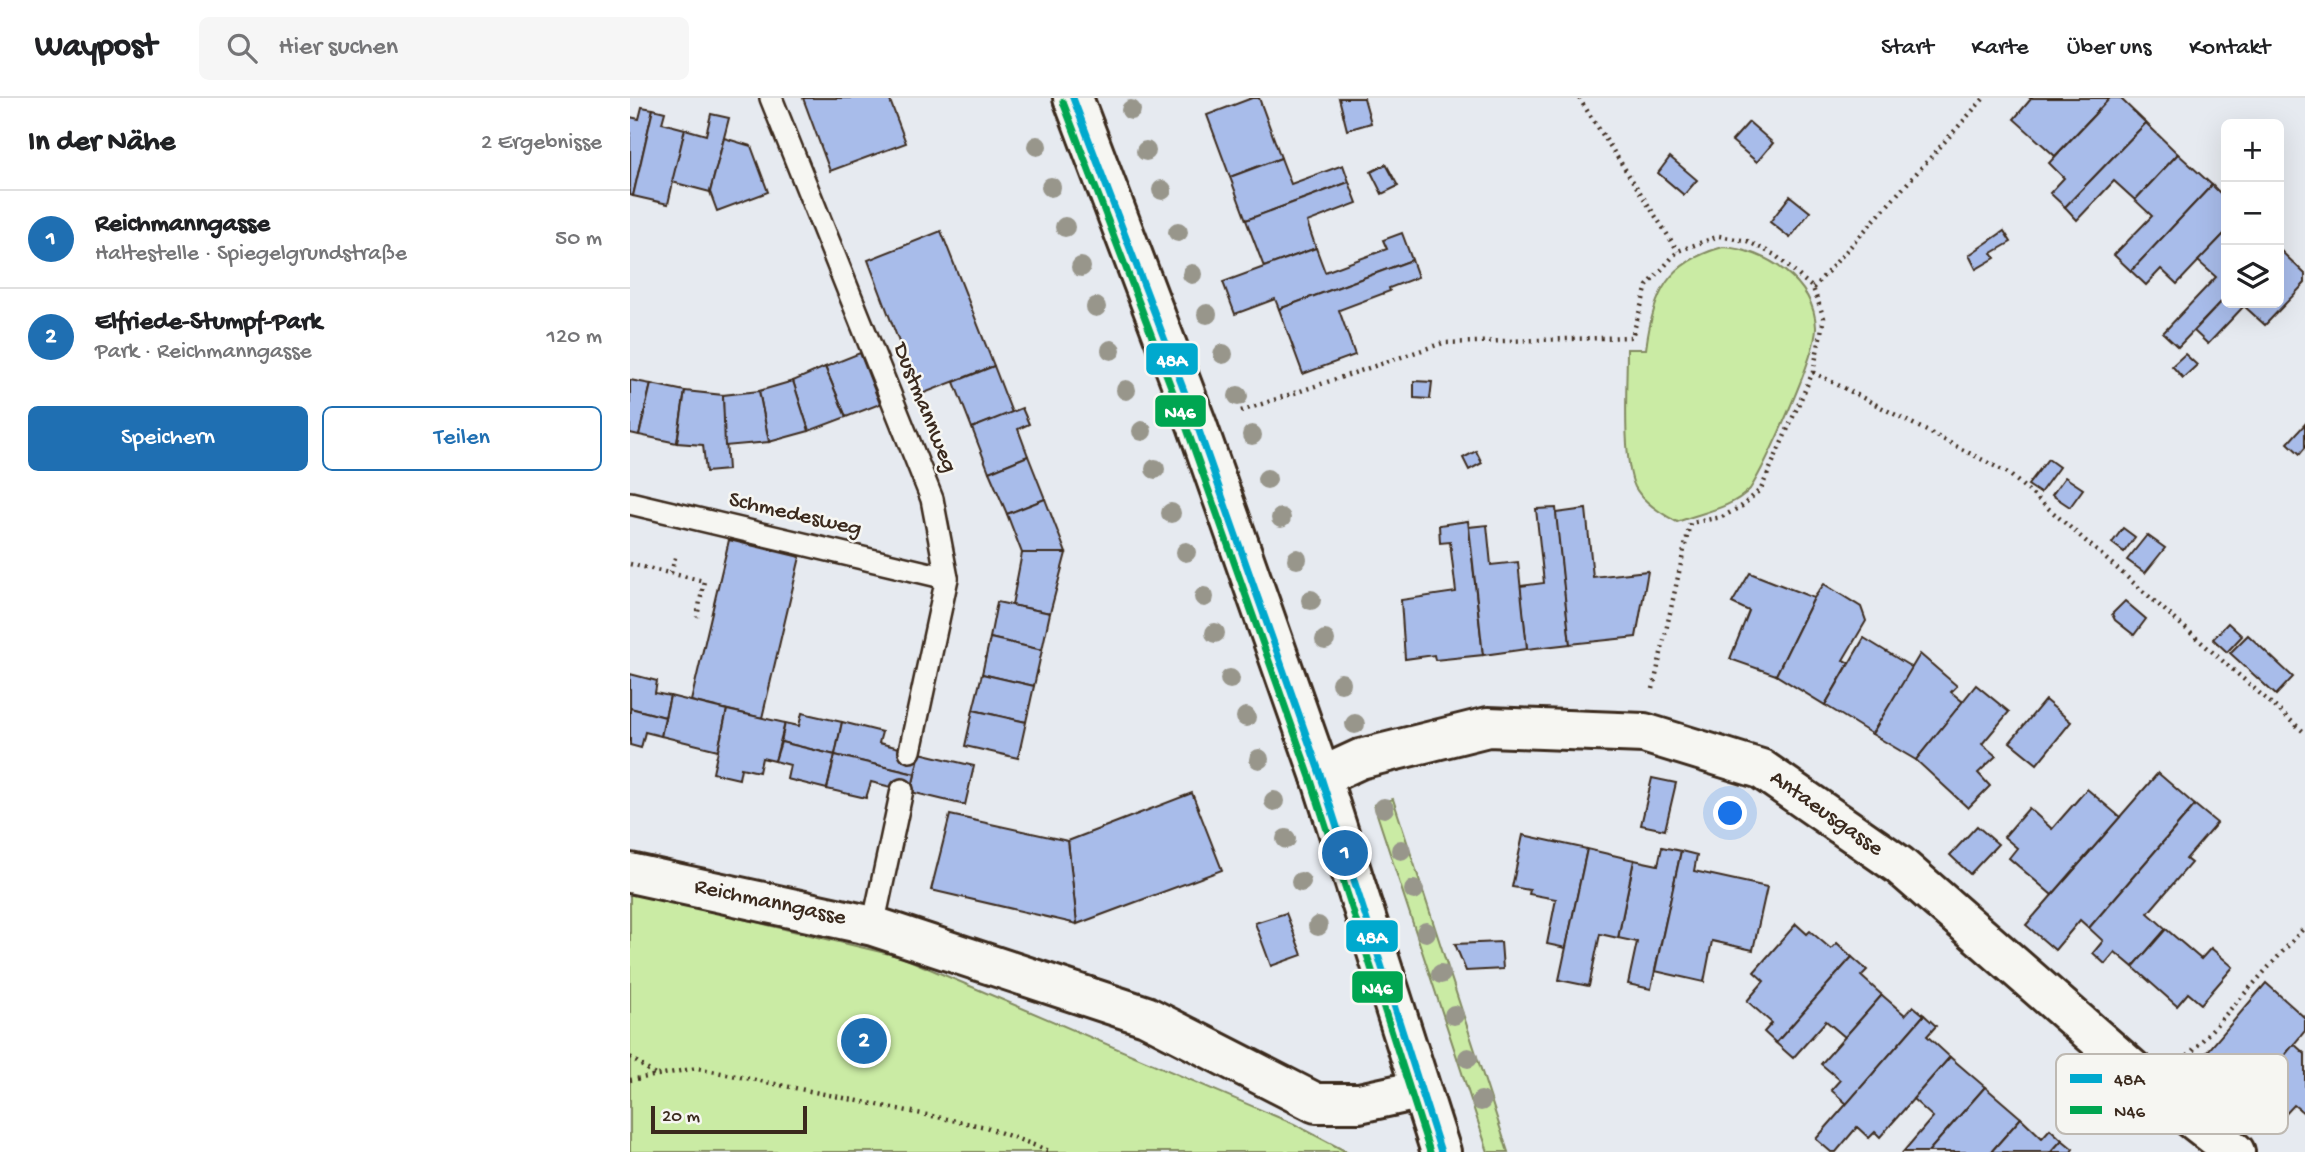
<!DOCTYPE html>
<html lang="de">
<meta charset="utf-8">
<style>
:root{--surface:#fff;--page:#f6f6f6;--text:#202124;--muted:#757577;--line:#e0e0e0;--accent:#1f6fb2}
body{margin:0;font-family:"Gochi Hand",sans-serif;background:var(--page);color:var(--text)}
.controls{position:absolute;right:21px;top:21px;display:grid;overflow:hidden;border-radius:10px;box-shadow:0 7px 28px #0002}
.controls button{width:63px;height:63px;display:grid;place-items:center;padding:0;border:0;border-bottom:2px solid var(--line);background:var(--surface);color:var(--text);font:35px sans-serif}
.scale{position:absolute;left:21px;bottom:18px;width:156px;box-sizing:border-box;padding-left:7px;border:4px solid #3b2a1e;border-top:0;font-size:19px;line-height:24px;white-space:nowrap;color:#3b2a1e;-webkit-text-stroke:5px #f6f6f2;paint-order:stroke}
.you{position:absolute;left:1101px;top:716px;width:24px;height:24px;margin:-18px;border:5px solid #fff;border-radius:50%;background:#1a73e8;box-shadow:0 0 0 10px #1a73e833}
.badge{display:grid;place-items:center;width:46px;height:46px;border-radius:50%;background:var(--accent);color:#fff;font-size:23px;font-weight:700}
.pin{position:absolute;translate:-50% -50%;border:4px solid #fff;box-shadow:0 2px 7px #0006}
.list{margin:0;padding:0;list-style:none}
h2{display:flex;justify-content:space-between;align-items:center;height:91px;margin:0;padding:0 28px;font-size:30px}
h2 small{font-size:23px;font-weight:400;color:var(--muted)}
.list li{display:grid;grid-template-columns:46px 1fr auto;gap:21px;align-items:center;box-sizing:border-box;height:98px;padding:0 28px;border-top:2px solid var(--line)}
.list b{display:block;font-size:26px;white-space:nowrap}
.list p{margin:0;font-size:23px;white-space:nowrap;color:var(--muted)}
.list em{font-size:23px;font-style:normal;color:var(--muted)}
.actions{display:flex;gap:14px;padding:21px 28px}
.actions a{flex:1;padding:16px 0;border:2px solid var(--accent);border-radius:10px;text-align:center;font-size:24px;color:var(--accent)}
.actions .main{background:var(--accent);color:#fff}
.icon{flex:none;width:38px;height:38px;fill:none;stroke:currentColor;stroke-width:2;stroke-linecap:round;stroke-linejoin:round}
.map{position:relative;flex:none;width:1675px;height:1054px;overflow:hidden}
header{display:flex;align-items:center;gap:42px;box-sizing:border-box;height:98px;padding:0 35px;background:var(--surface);border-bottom:2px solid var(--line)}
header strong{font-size:33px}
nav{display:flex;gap:38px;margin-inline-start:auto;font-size:24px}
.search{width:490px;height:63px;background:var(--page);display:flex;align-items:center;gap:18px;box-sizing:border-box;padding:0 24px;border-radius:10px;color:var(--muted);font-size:26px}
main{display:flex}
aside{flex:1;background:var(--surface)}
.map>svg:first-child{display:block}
.green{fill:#caeba4;stroke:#828a61;stroke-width:2}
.building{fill:#a8bcea;stroke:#3b2a1e;stroke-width:2}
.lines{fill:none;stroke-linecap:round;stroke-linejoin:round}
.lane-casing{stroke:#3b2a1e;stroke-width:26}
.street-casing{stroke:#3b2a1e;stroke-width:44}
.path{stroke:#3b2a1e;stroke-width:4.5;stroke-dasharray:2 5;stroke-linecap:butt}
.lane{stroke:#f6f6f2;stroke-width:21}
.street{stroke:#f6f6f2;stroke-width:38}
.bus-1-casing{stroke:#f6f6f2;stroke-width:12}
.bus-2-casing{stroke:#f6f6f2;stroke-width:12}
.bus-1{stroke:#00a9ce;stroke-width:7}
.bus-2{stroke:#00a651;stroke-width:7}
.tree{fill:#98968b}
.labels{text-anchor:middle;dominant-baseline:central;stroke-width:5;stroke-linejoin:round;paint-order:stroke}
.street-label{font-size:23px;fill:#3b2a1e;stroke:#f6f6f2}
.key{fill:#f6f6f2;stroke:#beb9b2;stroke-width:2}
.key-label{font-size:19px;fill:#3b2a1e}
.line-badge{stroke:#f6f6f2;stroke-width:2.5}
.badge-label{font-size:19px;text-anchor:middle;font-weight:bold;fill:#fff}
</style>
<header>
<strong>Waypost</strong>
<div class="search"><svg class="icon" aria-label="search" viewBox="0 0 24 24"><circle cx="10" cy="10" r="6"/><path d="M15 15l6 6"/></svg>Hier suchen</div>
<nav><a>Start</a><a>Karte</a><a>Über uns</a><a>Kontakt</a></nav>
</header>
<main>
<aside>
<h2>In der Nähe<small>2 Ergebnisse</small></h2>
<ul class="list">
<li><span class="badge">1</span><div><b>Reichmanngasse</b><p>Haltestelle · Spiegelgrundstraße</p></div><em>50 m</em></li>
<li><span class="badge">2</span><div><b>Elfriede-Stumpf-Park</b><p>Park · Reichmanngasse</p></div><em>120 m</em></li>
</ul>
<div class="actions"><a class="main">Speichern</a><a>Teilen</a></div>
</aside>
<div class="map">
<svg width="1675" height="1054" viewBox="0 0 1675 1054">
<rect width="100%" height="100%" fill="#e6eaf0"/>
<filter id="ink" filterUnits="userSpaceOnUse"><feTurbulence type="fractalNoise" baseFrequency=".0143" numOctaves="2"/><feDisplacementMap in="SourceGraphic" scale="14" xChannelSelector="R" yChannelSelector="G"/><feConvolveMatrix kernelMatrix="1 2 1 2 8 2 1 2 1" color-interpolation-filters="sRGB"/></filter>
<g filter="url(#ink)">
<g class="green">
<path d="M1093,149c43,3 91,34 93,80 1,27 -50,137 -66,162 -19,20 -48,23 -73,33 -15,-8 -34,-20 -42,-35 -13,-27 -8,-105 -8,-138h19c7,-55 21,-87 77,-102z"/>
<path d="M763,701l115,353h-20l-114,-347z"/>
<path d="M0,794l272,65 392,167 53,28h-717z"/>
</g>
<g class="building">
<path d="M173,0h86l17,45 -76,28z"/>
<path d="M622,0h7l22,60 -51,19 -23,-62z"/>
<path d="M709,0h25l7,25 -24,7z"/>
<path d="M1400,0h80l-55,58 -41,-37 17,-20z"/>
<path d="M1480,0h10l26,25 -81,84 -15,-14 14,-15 -15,-15z"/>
<path d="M12,9l11,2 -20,87 -3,-1v-78l9,2z"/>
<path d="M23,11l12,3 -3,11 23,6 -17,75 -35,-8z"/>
<path d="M81,16l18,4 -19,74 -38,-10 13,-53 21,6z"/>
<path d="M1119,24l24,21 -16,19 -25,-21z"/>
<path d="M1516,25l32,31 -43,46 -21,-19 -37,39 -12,-13z"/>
<path d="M94,40l27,8 17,46 -51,19 -7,-19z"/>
<path d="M1548,56l34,31 -81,86 -17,-16 38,-39 -17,-16z"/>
<path d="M1040,59l27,23 -13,15 -26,-22z"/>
<path d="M651,60l10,26 52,-19 6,17 -103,38 -16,-43z"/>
<path d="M756,66l12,22 -16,8 -11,-22z"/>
<path d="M719,84l8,21 -50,19 9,26 -52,19 -18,-47z"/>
<path d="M1582,87l14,14v33l-49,52 -16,-15 -15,16 -15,-14z"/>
<path d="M1160,98l20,16 -20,26 -20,-16z"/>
<path d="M311,133l53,135 -75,29 -51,-135z"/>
<path d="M1374,133l7,11 -19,11 3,5 -19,11 -7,-14z"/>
<path d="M1596,134v65l-48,50 -15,-14 53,-56 -18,-16z"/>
<path d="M772,135l10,27 -133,49 -4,-10 -40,15 -12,-32 93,-34 9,24 62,-23 -4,-9z"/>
<path d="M1649,151l26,25v9l-40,42 -21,-19 -36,38 -14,-13 32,-34v6h53z"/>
<path d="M782,162l6,17 -29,11 1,3 -51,19 16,45 -52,19 -24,-65z"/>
<path d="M230,255l20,51 -34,13 -21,-50z"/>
<path d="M1555,256l12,11 -14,13 -11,-12z"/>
<path d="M364,268l18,47 -40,15 -18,-46z"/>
<path d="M195,269l21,50 -37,14 -16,-50z"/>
<path d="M0,282l21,4 -12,51 -9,-2z"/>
<path d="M163,283l16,50 -40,11 -10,-51z"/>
<path d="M784,283l18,1 -2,17 -16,-1z"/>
<path d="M21,286l34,7 -8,52 -38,-8z"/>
<path d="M55,293l38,4 5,75 -22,2 -3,-27 -26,-2z"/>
<path d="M129,293l10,51 -44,4 -2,-51z"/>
<path d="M392,310l7,16 -11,5 10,27 -39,16 -17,-44z"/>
<path d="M1675,326v24l-5,6 -12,-11z"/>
<path d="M846,353l6,12 -13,7 -6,-12z"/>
<path d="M398,358l17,43 -38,15 -18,-42z"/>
<path d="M1418,361l11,8 -19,26 -12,-8z"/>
<path d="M1435,379l18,12 -13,18 -18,-12z"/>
<path d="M415,401l21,54h-44l-15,-39z"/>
<path d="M926,410l14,136 -43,5 -7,-63 24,-3 -8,-74z"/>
<path d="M956,411l7,68 55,-6 -12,66 -66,7 -14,-131z"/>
<path d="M838,423l15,134 -48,5 -1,-5 -29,4 -4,-59 55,-8 -6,-50 -10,1 -1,-18z"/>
<path d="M857,427l4,40 27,-3 9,87 -44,6 -14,-128z"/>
<path d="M1493,430l12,9 -11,15 -12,-9z"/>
<path d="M1517,437l18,13 -20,25 -18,-13z"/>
<path d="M99,442l71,17 -38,161 -71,-17z"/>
<path d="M392,455h44l-16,60 -38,-8z"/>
<path d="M1120,475l64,25 -38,77 -46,-16 19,-48 -17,-8z"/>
<path d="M1194,486l37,23 5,14 -23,39 6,3 -24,42 -49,-30 38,-77z"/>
<path d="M1495,503l21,18 -12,16 -19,-15 -3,-6z"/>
<path d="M367,504l53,11 -8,37 -52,-12z"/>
<path d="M1598,525l14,13 -15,16 -14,-13z"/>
<path d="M1618,537l45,42 -17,18 -46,-42z"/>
<path d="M360,540l52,12 -8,36 -52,-12z"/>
<path d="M1234,540l49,30 -41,66 -47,-29z"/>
<path d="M1290,556l37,32 -6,6 12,10 -47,58 -44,-26z"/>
<path d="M0,576l27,7 -2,12 15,3 -5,21 -35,-9z"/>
<path d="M352,576l52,12 -8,36 -53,-12z"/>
<path d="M1346,587l33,27 -27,32 14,12 -18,17 12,13 -22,22 -52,-48z"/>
<path d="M40,598l57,14 -9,40 -57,-14z"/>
<path d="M1415,602l26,22 -34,42 -27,-22z"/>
<path d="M0,610l35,9 -4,19 -16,-4 -4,16 -11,-3z"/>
<path d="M97,612l58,13 -10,38 -13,-3 -3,14 -18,-4 -2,11 -26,-6z"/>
<path d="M343,612l53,12 -8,36 -53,-12z"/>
<path d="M172,615l40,9 -7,33 -54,-13 4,-19 14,3z"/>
<path d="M212,624l40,10 -3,11 41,10 -5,21 -80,-19z"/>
<path d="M151,644l54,13 -8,34 -40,-10 3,-14 -15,-4z"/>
<path d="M290,655l54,13 -9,39 -54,-13z"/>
<path d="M205,657l80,19 -4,18 -40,-10 -5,16 -39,-9z"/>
<path d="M1528,675l37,32 -106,123 -9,-8 -25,30 -29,-25z"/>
<path d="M1022,680l24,5 -11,47 -24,-5z"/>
<path d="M1457,691l33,28 -68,78 -43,-37 8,-10 -13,-11 25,-29 23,21z"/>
<path d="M562,695l30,77 -145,54 -9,-83z"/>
<path d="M1565,707l22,18 -31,36 5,4 -43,50 18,16 -33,38 -18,-15 -10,12 -12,-11 10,-12 -14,-13z"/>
<path d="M320,717l118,26 9,83 -146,-34z"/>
<path d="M1347,728l21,18 -28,30 -20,-19z"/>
<path d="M893,737l64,14 -21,99 -19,-4 9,-45 -27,-5 1,-4 -18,-3z"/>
<path d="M1032,749l19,4 -30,138 -23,-5 9,-42 -19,-4 16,-78 24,5z"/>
<path d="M957,751l47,11 -16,78 -18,-4 -11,52 -30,-6z"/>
<path d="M1051,753l16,4 -3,16 73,16 -14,63 -41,-9 -8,41 -49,-11z"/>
<path d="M656,815l16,42 -31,11 -16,-43z"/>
<path d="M1166,826l11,10 3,-3 21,18 6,-6 15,14 -76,86 -12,-11 8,-9 -25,-22 17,-20 -10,-9z"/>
<path d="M1536,831l35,30 10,-11 22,19 -32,37 -13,-11 -11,13 -44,-39z"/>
<path d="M871,844l2,27 -37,2 -11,-27z"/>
<path d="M1222,859l15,13 -6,6 21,19 -37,42 -19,-16 -33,37 -17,-15z"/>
<path d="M1636,885l39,35v13l-41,49 -19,-17 -14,15 -8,-9 -15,16 -18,-13z"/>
<path d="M1252,897l23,20 8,-9 11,9 -77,89 -16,-14 9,-10 -19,-16z"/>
<path d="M1294,917l12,11 -9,10 23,21 -70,80 -5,-5 -6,6 -12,-11 -21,25h-5l-15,-13z"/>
<path d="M1664,946l11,10v60l-11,-9 -13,14 -9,-9 12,-14 -20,-16z"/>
<path d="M1320,959l35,30 -57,65h-25l30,-35 -20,-18z"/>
<path d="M1355,989l36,31 -30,34h-63z"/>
<path d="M1391,1020l21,20 8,-9 12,11 -11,12h-60z"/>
<path d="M1432,1042l11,9 -2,3h-20z"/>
</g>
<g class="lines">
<g class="lane-casing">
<g id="lane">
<path d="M141,0l161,401 15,79 -37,173"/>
<path d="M0,405l317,75"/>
<path d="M243,828l29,-136"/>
</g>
</g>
<g class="street-casing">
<g id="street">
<path d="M443,0l124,327 124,352 120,375"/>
<path d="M691,679l39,-18 128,-32 156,6 117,36 138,96 258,226 78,61"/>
<path d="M0,775l243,53 273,90 170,87h43l60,-13"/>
</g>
</g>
<g class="path">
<path d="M949,0l99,153"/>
<path d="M1183,190l171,-190"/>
<path d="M1183,274l195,101 297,260"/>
<path d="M611,313l202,-68 189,-6 15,-51 31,-35 41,-15 28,5 28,14 38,33 11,30 -11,54 -52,117 -19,17 -20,11 -32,6 -37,166"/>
<path d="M0,466l74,17 -7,36"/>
<path d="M41,475l5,-19"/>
<path d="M1558,958l117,-129"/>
<path d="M0,959l25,18"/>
<path d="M0,982l67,-12 289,59 66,25"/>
</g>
<use href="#lane" class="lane"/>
<use href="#street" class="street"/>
<g class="bus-1-casing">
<path id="bus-1" d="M443,0l124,327 124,352 120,375"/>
</g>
<g class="bus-2-casing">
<path id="bus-2" d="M433,4l124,327 124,351 119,372"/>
</g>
<use href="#bus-1" class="bus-1"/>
<use href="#bus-2" class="bus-2"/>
</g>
<g class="tree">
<circle cx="501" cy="12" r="10"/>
<circle cx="407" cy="48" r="10"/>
<circle cx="516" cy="53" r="10"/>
<circle cx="421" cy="89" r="10"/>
<circle cx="532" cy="92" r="10"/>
<circle cx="435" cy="129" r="10"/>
<circle cx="548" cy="134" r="10"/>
<circle cx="451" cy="169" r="10"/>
<circle cx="562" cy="176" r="10"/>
<circle cx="466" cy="209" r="10"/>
<circle cx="577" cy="216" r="10"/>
<circle cx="481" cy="252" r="10"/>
<circle cx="593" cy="256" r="10"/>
<circle cx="496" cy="292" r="10"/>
<circle cx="608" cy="298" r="10"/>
<circle cx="512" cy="333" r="10"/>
<circle cx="622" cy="337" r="10"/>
<circle cx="525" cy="371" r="10"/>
<circle cx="637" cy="381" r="10"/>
<circle cx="541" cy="415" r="10"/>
<circle cx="651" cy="420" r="10"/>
<circle cx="556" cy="454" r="10"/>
<circle cx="667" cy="461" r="10"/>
<circle cx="574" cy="499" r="10"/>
<circle cx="681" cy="502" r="10"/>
<circle cx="585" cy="535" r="10"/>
<circle cx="695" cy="542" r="10"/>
<circle cx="600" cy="581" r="10"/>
<circle cx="711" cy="585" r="10"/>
<circle cx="616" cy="619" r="10"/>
<circle cx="725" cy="626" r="10"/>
<circle cx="629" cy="661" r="10"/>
<circle cx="644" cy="703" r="10"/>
<circle cx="754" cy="710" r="10"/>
<circle cx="656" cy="741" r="10"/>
<circle cx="771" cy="752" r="10"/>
<circle cx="671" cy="784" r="10"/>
<circle cx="784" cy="792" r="10"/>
<circle cx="688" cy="828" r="10"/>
<circle cx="796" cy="834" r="10"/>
<circle cx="811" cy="876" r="10"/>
<circle cx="824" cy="917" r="10"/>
<circle cx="838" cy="960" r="10"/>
<circle cx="851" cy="1003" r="10"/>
</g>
</g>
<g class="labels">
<g class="street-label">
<text transform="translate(294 310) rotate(68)">Dustmannweg</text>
<text transform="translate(165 417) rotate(13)">Schmedesweg</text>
<text transform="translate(1196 716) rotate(35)">Antaeusgasse</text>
<text transform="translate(140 805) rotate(12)">Reichmanngasse</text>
</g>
</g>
<rect x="1426" y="956" width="232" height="80" rx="10" class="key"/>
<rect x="1440" y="976" width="32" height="9" fill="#00a9ce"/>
<rect x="1440" y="1008" width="32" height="8" fill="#00a651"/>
<g class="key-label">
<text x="1484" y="987">48A</text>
<text x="1484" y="1019">N46</text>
</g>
<g class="line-badge">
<rect x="515" y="244" width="54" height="34" rx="7" fill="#00a9ce"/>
<rect x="524" y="296" width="53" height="34" rx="7" fill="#00a651"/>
<rect x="715" y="821" width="54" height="34" rx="7" fill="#00a9ce"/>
<rect x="721" y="872" width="53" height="34" rx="7" fill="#00a651"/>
</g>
<g class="badge-label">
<text x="542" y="268">48A</text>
<text x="550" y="320">N46</text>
<text x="742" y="845">48A</text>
<text x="747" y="896">N46</text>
</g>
</svg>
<div class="controls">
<button>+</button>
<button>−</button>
<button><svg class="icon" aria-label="layers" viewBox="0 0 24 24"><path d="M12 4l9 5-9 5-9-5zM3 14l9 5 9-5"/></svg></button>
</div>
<div class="scale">20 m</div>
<div class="you"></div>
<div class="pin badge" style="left:715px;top:755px">1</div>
<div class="pin badge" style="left:234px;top:943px">2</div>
</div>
</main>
